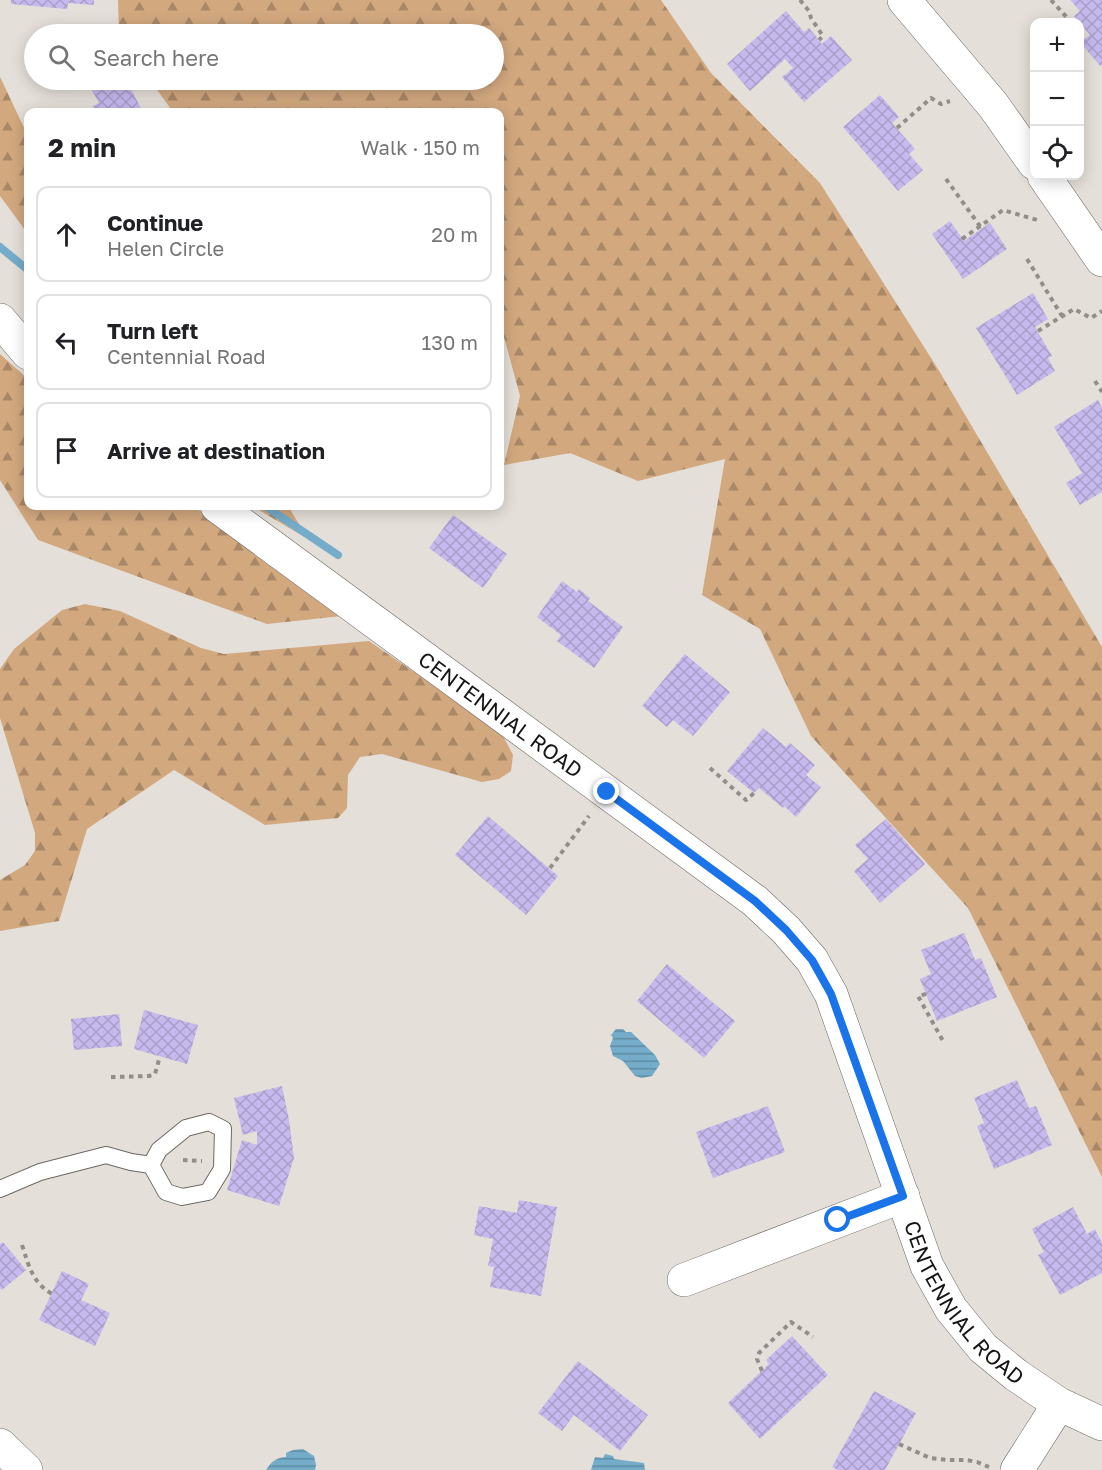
<!DOCTYPE html>
<meta charset="utf-8">
<style>
:root{--surface:#fff;--page:#f6f6f6;--text:#202124;--muted:#757577;--line:#e0e0e0}
body{margin:0;font-family:"Golos Text",sans-serif;background:var(--page);color:var(--text)}
.controls{position:absolute;right:18px;top:18px;display:grid;overflow:hidden;border-radius:12px;box-shadow:0 3px 15px #0003}
.controls button{width:54px;height:54px;display:grid;place-items:center;padding:0;border:0;border-bottom:2px solid var(--line);background:var(--surface);color:var(--text);font:30px sans-serif}
.stop{position:absolute;width:18px;height:18px;margin:-14px;border:4px solid #1a73e8;border-radius:50%;background:#fff}
.stop.end{background:#1a73e8;border-color:#fff;box-shadow:0 2px 6px #0008}
.list{margin:0;padding:0;list-style:none}
h2{display:flex;justify-content:space-between;align-items:center;height:78px;margin:0;padding:0 24px;font-size:26px}
h2 small{font-size:20px;font-weight:400;color:var(--muted)}
.list li{display:grid;grid-template-columns:39px 1fr auto;gap:18px;align-items:center;box-sizing:border-box;height:96px;margin:0 12px 12px;padding:0 12px;border:2px solid var(--line);border-radius:12px}
.list b{display:block;font-size:22px;white-space:nowrap}
.list p{margin:0;font-size:20px;white-space:nowrap;color:var(--muted)}
.list em{font-size:20px;font-style:normal;color:var(--muted)}
.icon{flex:none;width:33px;height:33px;fill:none;stroke:currentColor;stroke-width:2;stroke-linecap:round;stroke-linejoin:round}
.map{position:relative;flex:none;width:1102px;height:1470px;overflow:hidden}
.search{position:absolute;background:var(--surface);box-shadow:0 3px 15px #0003;left:24px;top:24px;width:480px;height:66px;display:flex;align-items:center;gap:15px;box-sizing:border-box;padding:0 21px;border-radius:33px;color:var(--muted);font-size:22px}
.panel{position:absolute;background:var(--surface);box-shadow:0 3px 15px #0003;left:24px;top:108px;width:480px;height:402px;border-radius:12px}
.map>svg:first-child{display:block}
.forest{fill:url(#forest-firs)}
.water{fill:url(#water-rules)}
.lines{fill:none;stroke-linecap:round;stroke-linejoin:round}
.stream{stroke:#74acca;stroke-width:8}
.building{fill:url(#building-cross-hatch)}
.lane-casing{stroke:#6d6863;stroke-width:18}
.street-casing{stroke:#6d6863;stroke-width:34}
.secondary-casing{stroke:#6d6863;stroke-width:34}
.path{stroke:#938e8a;stroke-width:4;stroke-dasharray:4.5 4.5;stroke-linecap:butt}
.lane{stroke:#fff;stroke-width:16}
.street{stroke:#fff;stroke-width:33}
.secondary{stroke:#fff;stroke-width:33}
.route{stroke:#1a73e8;stroke-width:8}
.labels{text-anchor:middle;dominant-baseline:central;stroke-width:5;stroke-linejoin:round;paint-order:stroke}
.street-label{font-size:21px;fill:#171513;stroke:#fff}
</style>
<div class="map">
<svg width="1102" height="1470" viewBox="0 0 1102 1470">
<defs>
<pattern id="forest-firs" width="22" height="20" patternUnits="userSpaceOnUse" patternTransform="scale(1.5)"><rect width="22" height="20" fill="#d2a87f"/><path d="M5 1l3.5 6h-7zM16 11l3.5 6h-7z" fill="#a98867"/></pattern>
<pattern id="water-rules" width="6" height="5" patternUnits="userSpaceOnUse" patternTransform="scale(1.5)"><rect width="6" height="5" fill="#74acca"/><path d="M0 2.5h6" fill="none" stroke="#5e8ba3"/></pattern>
<pattern id="building-cross-hatch" width="8" height="8" patternUnits="userSpaceOnUse" patternTransform="scale(1.5)"><rect width="8" height="8" fill="#c6b9ed"/><path d="M0 0l8 8M0 8l8-8" fill="none" stroke="#a99eca"/></pattern>
</defs>
<rect width="100%" height="100%" fill="#e5dfd9"/>
<g class="forest">
<path d="M118,0h543l50,73 109,110 118,186 164,278v530l-134,-269 -157,-172 -51,-107 -58,-34 23,-136 -87,22 -68,-28 -66,12 16,-69 -16,-59 -4,-3v-222h-327l-23,-32h344v-46h-375z"/>
<path d="M0,77l28,59v98l-28,-38z"/>
<path d="M0,354l28,25v127h165l158,109 -84,9 -229,-84 -38,-60z"/>
<path d="M252,506h36l20,33z"/>
<path d="M85,604l35,7 81,37 23,6 145,-13 132,91 12,23 -2,16 -12,8 -17,3 -100,-28 -22,3 -12,18 -1,33 -9,10 -73,7 -91,-55 -87,59 -28,92 -59,10v-51l25,-15 10,-14v-18l-35,-115v-49l14,-20 48,-39z"/>
</g>
<g class="water">
<path d="M616,1029h7l3,3h5l24,23 5,9 -8,12 -10,2 -7,-2 -12,-15 -10,-5 -3,-10 3,-8 -2,-3z"/>
<path d="M303,1449l11,7 2,9 -1,5h-49c5,-8 11,-13 20,-13v-4l7,-3z"/>
<path d="M605,1454l8,2 1,3 30,4 1,7h-54l4,-13 8,1z"/>
</g>
<g class="lines">
<g class="stream">
<path d="M0,247l28,23"/>
<path d="M265,506l73,49"/>
</g>
</g>
<g class="building">
<path d="M11,0h83v5l-26,-2 -1,6 -56,-5z"/>
<path d="M1070,0h32v65l-2,1 -20,-24 10,-7 -16,-19 6,-5z"/>
<path d="M786,11l18,21 5,-4 13,16 9,-8 21,24 -48,42 -22,-25 11,-9 -8,-9 -35,32 -23,-27z"/>
<path d="M86,80h46l-5,2 16,30h-46l-4,-6 6,-3z"/>
<path d="M880,95l19,22 -7,6 23,26 -6,5 14,16 -25,21 -55,-64z"/>
<path d="M950,221l14,20 26,-18 17,26 -44,30 -31,-45z"/>
<path d="M1033,293l15,26 -13,8 17,29 -4,2 7,13 -38,24 -41,-67z"/>
<path d="M1098,400l4,8v84l-22,13 -14,-22 16,-10 -28,-46z"/>
<path d="M453,515l54,39 -24,34 -54,-40z"/>
<path d="M562,581l15,11 2,-3 11,9 -2,3 35,26 -29,41 -37,-27 4,-6 -24,-18z"/>
<path d="M685,654l45,38 -37,44 -20,-16 -6,7 -25,-21z"/>
<path d="M763,728l23,19 4,-4 25,22 -9,10 15,12 -25,30 -12,-11 -1,2 -24,-20 -5,5 -27,-22z"/>
<path d="M488,816l70,60 -32,39 -71,-60z"/>
<path d="M886,819l39,45 -45,39 -26,-32 14,-12 -13,-14z"/>
<path d="M964,933l11,27 6,-2 16,39 -60,24 -17,-42 11,-5 -10,-24z"/>
<path d="M667,964l68,57 -31,37 -67,-57z"/>
<path d="M144,1010l54,15 -11,39 -53,-15z"/>
<path d="M119,1014l3,32 -48,4 -3,-31z"/>
<path d="M1017,1080l12,28 7,-2 16,39 -58,24 -17,-43 7,-3 -10,-25z"/>
<path d="M282,1086l7,34 5,38 -15,48 -52,-16 15,-50 15,5v-14l-14,4 -9,-37z"/>
<path d="M768,1106l17,46 -72,26 -17,-46z"/>
<path d="M519,1200l38,7 -16,89 -51,-9 4,-20 -6,-1 5,-27 -19,-4 5,-29 38,7z"/>
<path d="M1073,1207l14,27 8,-5 7,14v30l-42,22 -22,-40 6,-3 -12,-23z"/>
<path d="M3,1242l23,28 -24,20 -2,-2v-44z"/>
<path d="M62,1271l27,13 -8,16 29,13 -15,33 -56,-26z"/>
<path d="M792,1336l36,39 -68,64 -32,-36 41,-39 -3,-4z"/>
<path d="M578,1361l70,54 -28,36 -46,-36 -12,16 -24,-18z"/>
<path d="M874,1391l42,22 -31,57h-47l-6,-3z"/>
</g>
<g class="lines">
<g class="lane-casing">
<g id="lane">
<path d="M209,1122l14,7 -1,40 -14,23 -26,5 -16,-5 -15,-27 8,-15 27,-22z"/>
<path d="M0,1189l40,-17 66,-17 25,7 20,3"/>
</g>
</g>
<g class="street-casing">
<g id="street">
<path d="M904,0l89,105 41,58"/>
<path d="M1044,176l58,84"/>
<path d="M0,320l28,33"/>
<path id="s1" d="M217,506l538,395 31,29 26,30 19,34 96,272 24,43 32,39 33,27 43,29 43,20"/>
<path d="M684,1280l219,-84"/>
<path d="M1017,1470l42,-66"/>
</g>
</g>
<g class="secondary-casing">
<path id="secondary" d="M0,1445l26,25"/>
</g>
<g class="path">
<path d="M800,0l9,11 2,7 12,18 -4,4"/>
<path d="M1051,0l20,22"/>
<path d="M1080,32l5,7"/>
<path d="M897,128l34,-30 10,6 9,-3"/>
<path d="M946,179l36,50"/>
<path d="M962,239l41,-29 34,10"/>
<path d="M1027,259l35,57"/>
<path d="M1038,331l36,-22 17,9 11,-7"/>
<path d="M1095,381l7,11"/>
<path d="M710,768l36,32 8,-7"/>
<path d="M550,868l39,-52"/>
<path d="M926,994l-8,2 25,45"/>
<path d="M111,1077l38,-1 6,-2 5,-18"/>
<path d="M183,1160l19,1"/>
<path d="M22,1245c7,21 10,37 30,49"/>
<path d="M762,1371l-5,-12 2,-6 32,-31 22,15"/>
<path d="M899,1444l31,14 18,2h18l11,2 12,5"/>
</g>
<use href="#lane" class="lane"/>
<use href="#street" class="street"/>
<use href="#secondary" class="secondary"/>
</g>
<g class="lines">
<path class="route" d="M607,792l148,109 31,29 26,30 19,34 72,202 -65,24"/>
</g>
<g class="labels">
<g class="street-label">
<text stroke="none"><textPath href="#s1" startOffset="352">CENTENNIAL ROAD</textPath></text>
<text stroke="none"><textPath href="#s1" startOffset="1128">CENTENNIAL ROAD</textPath></text>
</g>
</g>
</svg>
<div class="controls">
<button>+</button>
<button>−</button>
<button><svg class="icon" aria-label="locate" viewBox="0 0 24 24"><circle cx="12" cy="12" r="6"/><path d="M12 2v4M12 18v4M2 12h4M18 12h4"/></svg></button>
</div>
<div class="stop" style="left:838px;top:1220px"></div>
<div class="stop end" style="left:607px;top:792px"></div>
<div class="search"><svg class="icon" aria-label="search" viewBox="0 0 24 24"><circle cx="10" cy="10" r="6"/><path d="M15 15l6 6"/></svg>Search here</div>
<section class="panel">
<h2>2 min<small>Walk · 150 m</small></h2>
<ul class="list">
<li><svg class="icon" aria-label="ahead" viewBox="0 0 24 24"><path d="M12 20V5M6 11l6-6 6 6"/></svg><div><b>Continue</b><p>Helen Circle</p></div><em>20 m</em></li>
<li><svg class="icon" aria-label="left" viewBox="0 0 24 24"><path d="M17 20v-9H6M10 6l-5 5 5 5"/></svg><div><b>Turn left</b><p>Centennial Road</p></div><em>130 m</em></li>
<li><svg class="icon" aria-label="arrive" viewBox="0 0 24 24"><path d="M6 21V4h12l-3 4 3 4H6"/></svg><div><b>Arrive at destination</b></div></li>
</ul>
</section>
</div>
